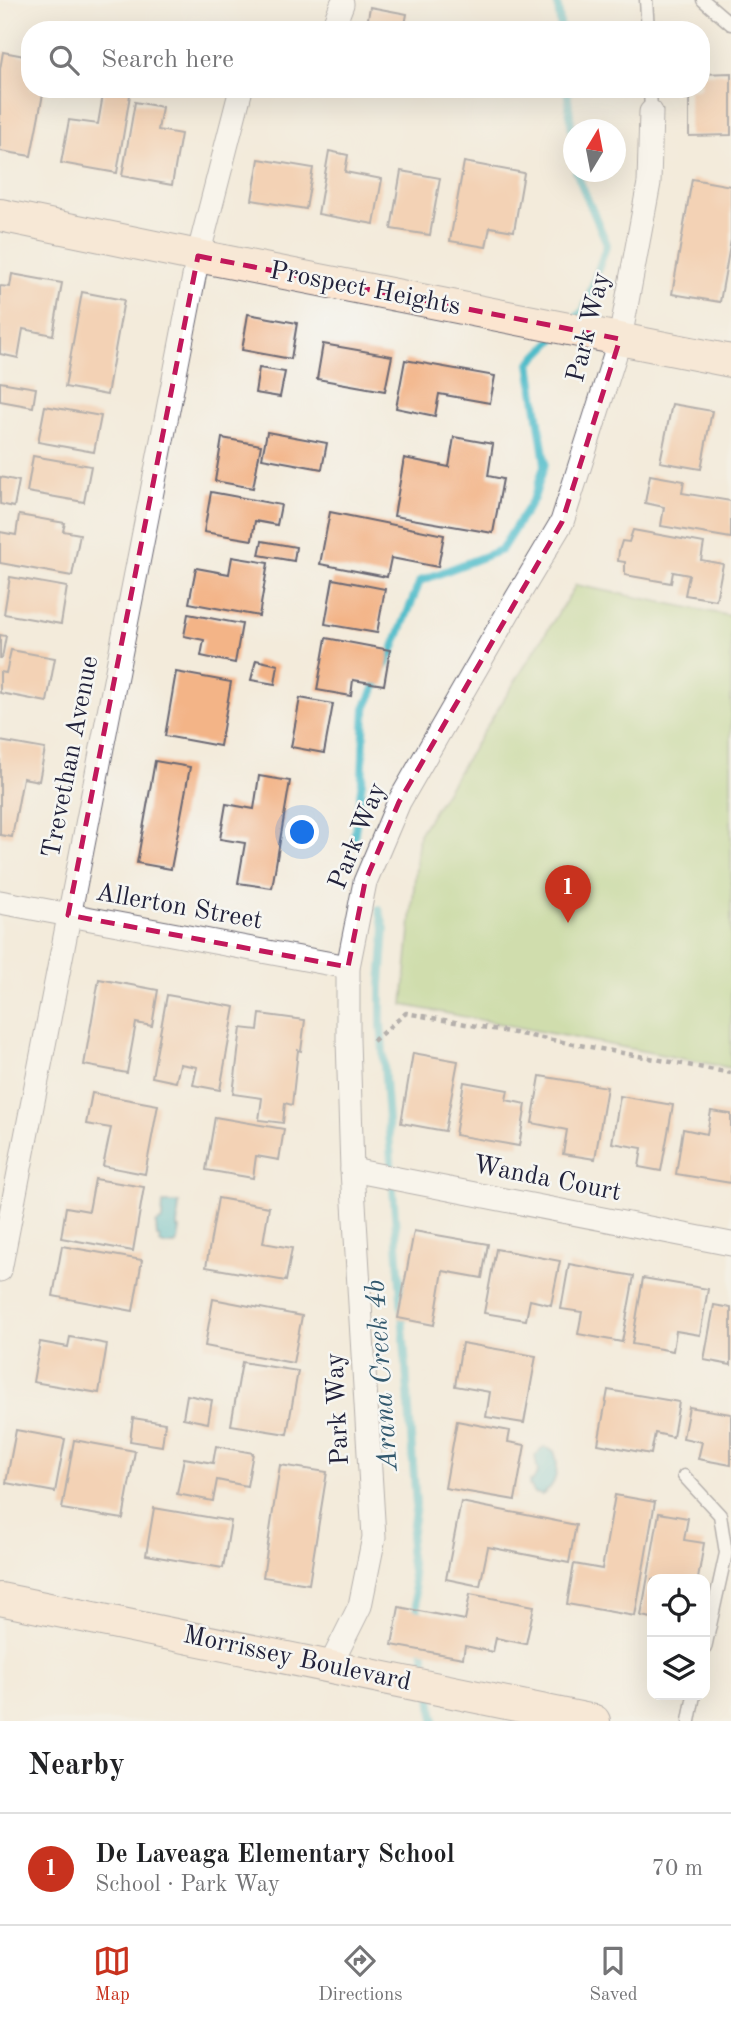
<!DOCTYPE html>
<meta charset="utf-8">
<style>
:root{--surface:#fff;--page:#f6f6f6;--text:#202124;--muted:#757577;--line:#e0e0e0;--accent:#c8321e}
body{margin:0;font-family:"Old Standard TT",serif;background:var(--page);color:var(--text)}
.controls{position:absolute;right:21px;bottom:21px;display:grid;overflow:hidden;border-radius:14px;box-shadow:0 7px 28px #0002}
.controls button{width:63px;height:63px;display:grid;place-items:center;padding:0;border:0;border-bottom:2px solid var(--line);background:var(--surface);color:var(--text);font:35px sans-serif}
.compass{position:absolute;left:563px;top:119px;width:63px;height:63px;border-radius:50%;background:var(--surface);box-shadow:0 7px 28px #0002;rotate:10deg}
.you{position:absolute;left:303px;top:833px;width:24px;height:24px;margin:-18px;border:5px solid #fff;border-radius:50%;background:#1a73e8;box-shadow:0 0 0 10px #1a73e833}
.badge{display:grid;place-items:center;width:46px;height:46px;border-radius:50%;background:var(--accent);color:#fff;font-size:23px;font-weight:700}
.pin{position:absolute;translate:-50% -58px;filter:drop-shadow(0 2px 4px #0008)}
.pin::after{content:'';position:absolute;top:37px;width:24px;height:21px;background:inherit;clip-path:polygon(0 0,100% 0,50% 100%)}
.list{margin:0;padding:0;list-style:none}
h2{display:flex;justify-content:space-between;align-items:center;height:91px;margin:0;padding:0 28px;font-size:30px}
h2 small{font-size:23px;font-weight:400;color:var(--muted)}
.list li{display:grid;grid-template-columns:46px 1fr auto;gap:21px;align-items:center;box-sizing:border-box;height:112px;padding:0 28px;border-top:2px solid var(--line)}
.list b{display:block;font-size:26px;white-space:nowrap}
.list p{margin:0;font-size:23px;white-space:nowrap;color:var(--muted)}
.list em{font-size:23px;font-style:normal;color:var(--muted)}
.icon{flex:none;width:38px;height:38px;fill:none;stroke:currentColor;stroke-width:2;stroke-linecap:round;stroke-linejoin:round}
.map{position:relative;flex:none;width:731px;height:1721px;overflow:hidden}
.search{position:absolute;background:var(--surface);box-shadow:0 7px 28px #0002;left:21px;right:21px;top:21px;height:77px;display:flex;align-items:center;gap:18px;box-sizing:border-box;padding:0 24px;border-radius:28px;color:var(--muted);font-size:26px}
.sheet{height:203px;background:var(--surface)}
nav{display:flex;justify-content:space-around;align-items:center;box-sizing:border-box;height:98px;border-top:2px solid var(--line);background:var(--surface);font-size:19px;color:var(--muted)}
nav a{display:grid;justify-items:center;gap:4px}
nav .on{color:var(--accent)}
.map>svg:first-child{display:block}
.green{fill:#a6cd77;stroke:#647859;stroke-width:2}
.water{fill:#4fbcc9;stroke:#386f82;stroke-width:2}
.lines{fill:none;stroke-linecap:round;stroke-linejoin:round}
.stream{stroke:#4fbcc9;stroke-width:8}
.building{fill:#f3b487}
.lane-casing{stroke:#6b6873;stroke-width:15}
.street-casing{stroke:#6b6873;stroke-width:25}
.secondary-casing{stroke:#6b6873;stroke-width:34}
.path{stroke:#6b6873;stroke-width:4.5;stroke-dasharray:5 5;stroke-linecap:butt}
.lane{stroke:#fff;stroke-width:12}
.street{stroke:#fff;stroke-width:23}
.secondary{stroke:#fce5d0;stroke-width:32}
.marked{fill:none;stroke:#c2185b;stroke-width:5;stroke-dasharray:14 9;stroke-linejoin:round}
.labels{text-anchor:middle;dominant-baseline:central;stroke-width:5;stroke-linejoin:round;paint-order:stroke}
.street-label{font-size:26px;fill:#22223b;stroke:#f6f6f2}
.water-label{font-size:28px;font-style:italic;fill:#32586d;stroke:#f6f6f2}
</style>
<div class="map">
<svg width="731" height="1721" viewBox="0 0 731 1721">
<rect width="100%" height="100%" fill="#f6f6f2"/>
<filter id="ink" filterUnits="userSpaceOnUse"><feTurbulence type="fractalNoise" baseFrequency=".0143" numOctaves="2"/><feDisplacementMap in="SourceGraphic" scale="14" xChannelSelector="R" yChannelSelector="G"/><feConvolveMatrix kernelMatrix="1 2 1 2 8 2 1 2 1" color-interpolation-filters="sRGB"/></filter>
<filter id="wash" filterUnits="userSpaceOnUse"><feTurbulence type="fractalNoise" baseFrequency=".00686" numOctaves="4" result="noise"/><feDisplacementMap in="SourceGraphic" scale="28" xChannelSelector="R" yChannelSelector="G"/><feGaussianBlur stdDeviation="1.57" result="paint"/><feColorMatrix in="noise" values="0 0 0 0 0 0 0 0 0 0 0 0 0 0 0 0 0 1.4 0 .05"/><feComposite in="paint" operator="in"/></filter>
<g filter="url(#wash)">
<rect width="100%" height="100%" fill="#f3ebdb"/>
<path class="green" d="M576,585l155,31v452l-328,-63 16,-171z"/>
<g class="water">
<path d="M163,1203h16l-2,25 3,1 -2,12 -3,4h-12l-3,-2v-5l-3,-1 -1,-13 6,-4z"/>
<path d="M544,1447l10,4c6,16 3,34 -12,44l-8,-2 -3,-7h-2v-5l3,1 6,-10 -3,-16z"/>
</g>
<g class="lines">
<g class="stream">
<path d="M557,0l4,30"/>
<path d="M567,89l7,60"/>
<path d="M572,321l12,-11 23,-66 -31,-72"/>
<path d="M353,845l9,-63 3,-74 29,-61 26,-66 81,-31 33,-52 11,-35 -15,-100 28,-28"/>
<path d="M379,909l6,20 -4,56v39l35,481 -7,45 10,71"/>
<path d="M422,1641l6,39"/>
<path d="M431,1696l3,25"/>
</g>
</g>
<g id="blocks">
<g class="building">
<path d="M370,7l37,7 -3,16h-38z"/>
<path d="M3,52l27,5v32h14l-13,67 -31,-5v-82z"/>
<path d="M731,73v62l-42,1v-47h12v-15z"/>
<path d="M104,89h27l-14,84 -56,-10 8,-43 29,4z"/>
<path d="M135,102l27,5 -4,23 23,4 -9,51 -50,-9z"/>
<path d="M329,151l19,4 -3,17 37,7 -8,45 -56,-10z"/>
<path d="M259,159l54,9 -7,41 -54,-9z"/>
<path d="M464,162l60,11 -10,58 -24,-4 -4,20 -36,-6z"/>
<path d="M401,171l39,7 -10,57 -39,-6z"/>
<path d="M692,179l39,7v54l-11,62 -48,-8z"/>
<path d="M12,274l50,9 -9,52 -30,-6 -5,29 -18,-4v-68l10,1z"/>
<path d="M82,292l42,8 -17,95 -42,-8z"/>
<path d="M248,314l49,9 -6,36 -49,-9z"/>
<path d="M323,344l69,12 -7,35 -68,-12z"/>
<path d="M405,360l90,16 -5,27 -51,-9 -4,22 -39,-8z"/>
<path d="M259,368l26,4 -5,25 -25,-4z"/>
<path d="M0,382l36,6 -3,19 -33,-6z"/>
<path d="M672,404l40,7 -11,58 -41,-7z"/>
<path d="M45,406l56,10 -7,36 -56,-10z"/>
<path d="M267,432l60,11 -5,26 -60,-11z"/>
<path d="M454,437l39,7 -5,32 15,3 -10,54 -99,-17 10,-58 45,9z"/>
<path d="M222,438l39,7 -8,43 -38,-7z"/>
<path d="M33,456l58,10 -7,36 -57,-10z"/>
<path d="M650,475l34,6 -2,12 49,8v37l-70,-12 3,-19 -19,-4z"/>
<path d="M0,477l19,4 -5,26 -14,-3z"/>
<path d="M211,492l70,13 -4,20 -22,-4 -3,19 -48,-8z"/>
<path d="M330,512l114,23 -6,32 -47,-9 -4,19 -67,-13z"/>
<path d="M19,515l46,8 -2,8 17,3 -8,42 -72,-13v-31l16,3z"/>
<path d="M633,530l71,13 -3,17 22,4 -7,36 -31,-5 4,-20 -16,-3 -2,11 -46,-8v-13l-7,-1 1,-10 3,-10 7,1z"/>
<path d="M262,541l34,6 -2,14 -35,-6z"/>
<path d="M232,557l36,6 -9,53 -70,-13 7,-35 33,6z"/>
<path d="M10,577l57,10 -6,37 -57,-10z"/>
<path d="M333,579l52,10 -8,44 -52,-9z"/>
<path d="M188,614l54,10 -7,39 -34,-7 3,-16 -20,-4z"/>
<path d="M0,635l6,1 -4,22h-2z"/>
<path d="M326,638l64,12 -6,35 -31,-5 -2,16 -34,-6z"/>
<path d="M11,650l44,8 -8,44 -47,-9v-21l6,1z"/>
<path d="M256,660l22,5 -3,19 -24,-4z"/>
<path d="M176,672l55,10 -11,64 -55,-10z"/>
<path d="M300,698l33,6 -9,49 -33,-6z"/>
<path d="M0,741l45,8 -6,32 -16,-3 -11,59 -12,-2z"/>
<path d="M155,761l35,6 -19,102 -34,-6z"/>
<path d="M259,776l31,5 -18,107 -34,-5 7,-40 -25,-4 6,-35 28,5z"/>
<path d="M99,979l59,11 -6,36 -16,-3 -9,50 -43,-8z"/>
<path d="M167,995l68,12 -15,83 -27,-5 4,-18 -17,-3 -4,18 -24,-5z"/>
<path d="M260,1014l45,6 -4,31 -3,-1 -6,55 -7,-2 -2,20 -24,-3 3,-22 -29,-4 8,-66 17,2z"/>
<path d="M413,1053l45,8 -13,70 -44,-8z"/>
<path d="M540,1076l67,11 -12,72 -32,-5 4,-24 -35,-7z"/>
<path d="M464,1082l44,8 -2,10 20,4 -7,42 -64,-11z"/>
<path d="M92,1093l66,12 -13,69 -42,-8 8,-38 -25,-4z"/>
<path d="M620,1096l53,9 -12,66 -22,-4 3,-19 -30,-5z"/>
<path d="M711,1111l20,3v69l-55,-9 7,-45 24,5z"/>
<path d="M215,1117l69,12 -5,31 -23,-4 -3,22 -47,-8z"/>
<path d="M95,1179l49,8 -11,64 -72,-13 5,-31 23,4z"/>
<path d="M218,1198l51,9 -6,36 29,5 -6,33 -80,-14z"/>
<path d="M414,1231l74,13 -6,34 -39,-7 -9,54 -36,-7z"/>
<path d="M62,1246l80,14 -9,51 -80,-15z"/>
<path d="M496,1249l64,12 -9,44 -21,-5 -4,20 -42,-7z"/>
<path d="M569,1264l65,12 -12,66 -44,-8 4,-22 -21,-3z"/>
<path d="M643,1278l65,11 -8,46 -24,-4 -3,20 -41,-7z"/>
<path d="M213,1299l89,17 -9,47 -88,-17z"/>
<path d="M714,1305l17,3v57l-27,-5z"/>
<path d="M70,1337l37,7 -8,49 -66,-11 7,-40 28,5z"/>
<path d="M462,1343l74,13 -12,67 -38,-6 4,-25 -35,-6z"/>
<path d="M242,1362l56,9 -11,63 -56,-9z"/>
<path d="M608,1390l71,12 -6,35 -18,-4 -4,21 -53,-10z"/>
<path d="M187,1395l25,5 -4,23 -25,-5z"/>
<path d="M689,1407l42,7v51l-33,-6 4,-17 -19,-4z"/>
<path d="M133,1418l32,5 -3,23 -32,-5z"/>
<path d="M457,1421l53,10 -2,11 17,3 -10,55 -70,-12z"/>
<path d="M16,1430l49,9 -10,53 -49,-9z"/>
<path d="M74,1440l61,11 -12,68 -61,-10z"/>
<path d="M216,1446l37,7 -6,33 -30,-6 -4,21 -36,-7 7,-36 29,5z"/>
<path d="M280,1465l47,7 -18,112 -46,-7z"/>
<path d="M615,1495l40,7 -20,114 -68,-12 7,-40 28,5z"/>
<path d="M461,1502l115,23 -7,38 -81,-16 -8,39 -34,-7z"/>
<path d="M154,1508l77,13 -8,47 -77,-13z"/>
<path d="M659,1513l29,5 -4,22 20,3 -6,36h-46v39l-11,-2z"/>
<path d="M470,1594l64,12 -8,38 -30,-6 -3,14 -28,-6 -2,12 -71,-13 7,-38 66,13z"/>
</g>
</g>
</g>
<g filter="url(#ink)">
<use href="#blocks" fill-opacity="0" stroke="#6b6873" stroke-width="2"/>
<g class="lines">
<g class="lane-casing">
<g id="lane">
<path d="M646,0l2,30"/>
<path d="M703,0l28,24"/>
<path d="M650,89l1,23"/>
<path d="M684,1476l36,39 6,38 -21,95"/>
<path d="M689,1721l5,-26"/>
</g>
</g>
<g class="street-casing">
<g id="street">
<path d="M332,30l10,-26"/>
<path d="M0,902l348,65"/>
<path d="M352,1170l379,74"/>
<path d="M0,1270l198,-1014 43,-167"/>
<path d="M330,1666l30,-60 14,-69 -22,-367 -4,-131v-72l17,-85 34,-80 110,-191 53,-89 58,-183 29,-156 2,-71"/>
</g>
</g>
<g class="secondary-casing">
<g id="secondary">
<path d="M0,215l198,41 533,105"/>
<path d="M0,1599l594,122"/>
</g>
</g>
<path class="path" d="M373,1041l33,-28 325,60"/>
<use href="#lane" class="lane"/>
<use href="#street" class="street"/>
<use href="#secondary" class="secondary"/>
</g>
</g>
<path d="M0 0H731V1721H0ZM198,256l422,83 -58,183 -163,280 -34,80 -17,85 -280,-52z" fill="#f3ebdb" fill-opacity=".55" fill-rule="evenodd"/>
<path class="marked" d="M198,256l422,83 -58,183 -163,280 -34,80 -17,85 -280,-52z"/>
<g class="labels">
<g class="street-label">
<text transform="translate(365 289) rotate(11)">Prospect Heights</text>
<text transform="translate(589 327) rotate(-76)">Park Way</text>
<text transform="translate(71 757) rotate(-79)">Trevethan Avenue</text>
<text transform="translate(358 836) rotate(-68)">Park Way</text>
<text transform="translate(179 907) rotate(10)">Allerton Street</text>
<text transform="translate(547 1179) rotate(11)">Wanda Court</text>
<text transform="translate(338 1409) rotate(-93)">Park Way</text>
<text transform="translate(297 1659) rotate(12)">Morrissey Boulevard</text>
</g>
<g class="water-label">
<text transform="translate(383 1375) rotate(-94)">Arana Creek 4b</text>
</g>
</g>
</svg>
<div class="controls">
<button><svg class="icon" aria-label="locate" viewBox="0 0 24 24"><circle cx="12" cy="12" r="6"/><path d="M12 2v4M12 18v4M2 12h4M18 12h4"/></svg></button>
<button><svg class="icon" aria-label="layers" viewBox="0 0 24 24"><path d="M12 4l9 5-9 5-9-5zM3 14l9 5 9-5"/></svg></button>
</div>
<svg class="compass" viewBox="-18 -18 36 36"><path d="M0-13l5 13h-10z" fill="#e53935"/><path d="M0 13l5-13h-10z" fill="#757577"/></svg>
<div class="you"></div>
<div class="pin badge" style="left:568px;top:923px">1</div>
<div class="search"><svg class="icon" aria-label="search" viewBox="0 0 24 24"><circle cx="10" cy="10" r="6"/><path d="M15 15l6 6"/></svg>Search here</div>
</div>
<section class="sheet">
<h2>Nearby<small></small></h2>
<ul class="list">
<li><span class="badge">1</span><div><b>De Laveaga Elementary School</b><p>School · Park Way</p></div><em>70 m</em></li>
</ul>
</section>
<nav>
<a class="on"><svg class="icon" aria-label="map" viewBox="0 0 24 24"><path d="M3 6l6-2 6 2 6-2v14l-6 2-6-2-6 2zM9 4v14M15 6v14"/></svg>Map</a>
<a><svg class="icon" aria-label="directions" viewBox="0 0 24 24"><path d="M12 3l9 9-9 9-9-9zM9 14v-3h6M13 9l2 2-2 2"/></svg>Directions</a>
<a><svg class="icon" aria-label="saved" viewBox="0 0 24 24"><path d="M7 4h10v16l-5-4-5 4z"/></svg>Saved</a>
</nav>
